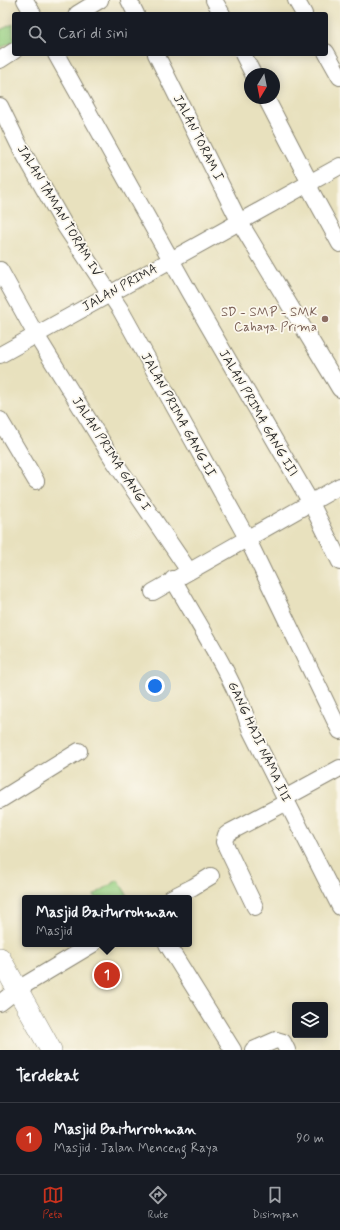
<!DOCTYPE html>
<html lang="id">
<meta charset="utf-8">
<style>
:root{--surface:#171b24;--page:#242831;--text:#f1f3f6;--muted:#9ea1a6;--line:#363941;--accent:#c8321e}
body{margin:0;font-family:Mynerve,sans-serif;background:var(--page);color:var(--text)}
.controls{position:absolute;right:12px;bottom:12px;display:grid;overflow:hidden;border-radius:4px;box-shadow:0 2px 10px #0003}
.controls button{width:36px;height:36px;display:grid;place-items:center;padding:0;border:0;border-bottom:1px solid var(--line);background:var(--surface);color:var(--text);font:20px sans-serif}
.compass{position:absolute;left:244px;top:68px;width:36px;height:36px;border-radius:50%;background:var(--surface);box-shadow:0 2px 10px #0003;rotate:190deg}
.you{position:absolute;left:155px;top:686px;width:14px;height:14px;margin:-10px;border:3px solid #fff;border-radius:50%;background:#1a73e8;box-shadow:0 0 0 6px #1a73e833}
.badge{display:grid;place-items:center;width:26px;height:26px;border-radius:50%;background:var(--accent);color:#fff;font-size:13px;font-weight:700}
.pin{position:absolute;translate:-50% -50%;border:2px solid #fff;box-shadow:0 1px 4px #0006}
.popup{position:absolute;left:22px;top:895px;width:170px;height:52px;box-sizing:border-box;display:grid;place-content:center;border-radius:4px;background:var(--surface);filter:drop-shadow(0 1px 3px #0005);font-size:13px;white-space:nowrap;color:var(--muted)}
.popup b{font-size:15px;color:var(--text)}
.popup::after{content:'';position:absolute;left:50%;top:100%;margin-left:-8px;border:8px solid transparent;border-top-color:var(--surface)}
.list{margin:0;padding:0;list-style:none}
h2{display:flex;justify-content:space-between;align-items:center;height:52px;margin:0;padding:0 16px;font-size:17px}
h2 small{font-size:13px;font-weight:400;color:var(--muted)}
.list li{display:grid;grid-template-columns:26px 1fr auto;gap:12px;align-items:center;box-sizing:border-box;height:72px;padding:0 16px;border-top:1px solid var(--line)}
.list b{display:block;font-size:15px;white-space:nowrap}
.list p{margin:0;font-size:13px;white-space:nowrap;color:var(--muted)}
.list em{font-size:13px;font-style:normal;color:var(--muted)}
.icon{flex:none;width:22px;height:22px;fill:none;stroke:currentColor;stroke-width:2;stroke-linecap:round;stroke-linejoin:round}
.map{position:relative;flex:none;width:340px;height:1050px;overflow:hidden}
.search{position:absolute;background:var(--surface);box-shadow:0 2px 10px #0003;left:12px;right:12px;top:12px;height:44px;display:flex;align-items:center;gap:10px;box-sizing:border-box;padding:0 14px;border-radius:4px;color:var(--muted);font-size:15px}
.sheet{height:124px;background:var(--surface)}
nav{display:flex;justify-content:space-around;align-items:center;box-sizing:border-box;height:56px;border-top:1px solid var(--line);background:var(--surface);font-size:11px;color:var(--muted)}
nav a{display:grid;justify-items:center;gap:2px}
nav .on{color:var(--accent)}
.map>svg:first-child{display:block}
.green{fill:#98d082;stroke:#627e56}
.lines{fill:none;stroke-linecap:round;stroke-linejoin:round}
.minor-casing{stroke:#8a8674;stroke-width:18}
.tertiary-casing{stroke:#8a8674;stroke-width:22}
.minor{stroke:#fff;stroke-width:16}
.tertiary{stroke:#fff;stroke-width:21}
.education-dot{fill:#8d6e63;stroke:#fbf7ec;stroke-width:1.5}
.labels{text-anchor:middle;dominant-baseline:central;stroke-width:3.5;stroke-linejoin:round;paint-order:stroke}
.street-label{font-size:13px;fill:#2b2b2b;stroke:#fbf7ec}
.education-label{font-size:13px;fill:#785e54;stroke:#fbf7ec;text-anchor:end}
</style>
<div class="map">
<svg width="340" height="1050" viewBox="0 0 340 1050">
<rect width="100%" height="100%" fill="#fbf7ec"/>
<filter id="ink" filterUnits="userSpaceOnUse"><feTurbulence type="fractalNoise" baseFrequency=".025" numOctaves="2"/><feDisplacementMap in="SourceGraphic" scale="8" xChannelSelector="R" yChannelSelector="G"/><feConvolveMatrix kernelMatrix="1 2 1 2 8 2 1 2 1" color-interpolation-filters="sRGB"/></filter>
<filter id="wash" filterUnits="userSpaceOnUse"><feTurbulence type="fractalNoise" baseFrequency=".012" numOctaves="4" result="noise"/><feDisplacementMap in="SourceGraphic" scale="16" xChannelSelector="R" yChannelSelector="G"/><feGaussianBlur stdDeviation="0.9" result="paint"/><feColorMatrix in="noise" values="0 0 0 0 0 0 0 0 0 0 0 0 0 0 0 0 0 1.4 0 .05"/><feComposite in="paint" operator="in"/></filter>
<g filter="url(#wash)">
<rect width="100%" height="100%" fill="#e8e1be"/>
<g class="green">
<path d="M13,24l1,18 -14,6v-18z"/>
<path d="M118,880l11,18h-33l-2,-3z"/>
</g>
</g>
<g filter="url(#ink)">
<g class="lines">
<g class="minor-casing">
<g id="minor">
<path d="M25,0l8,14"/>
<path d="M129,0l7,14"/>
<path d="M214,0l8,14"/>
<path d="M296,0l8,14"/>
<path d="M77,14l23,-14"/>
<path d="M326,52l14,25"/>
<path d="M56,54l133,238 122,211 29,59"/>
<path d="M156,54l83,167 101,168"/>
<path d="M243,54l10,20"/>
<path d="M0,60l14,-9"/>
<path d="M266,98l44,85 1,8 29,53"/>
<path d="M0,106l19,39 46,81 55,83 127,229 93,193"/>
<path d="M0,270l36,65 78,126 75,110"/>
<path d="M0,355l340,-189"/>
<path d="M0,420l36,61"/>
<path d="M173,579c28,50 61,98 78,152l89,176"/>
<path d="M153,592l187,-106"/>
<path d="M285,798l55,-30"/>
<path d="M0,800l79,-49"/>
<path d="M171,898l22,-11 18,-11"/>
<path d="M255,907l-31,-65 2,-7 4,-3 57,-30"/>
<path d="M167,944l66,106"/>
<path d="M0,1003l18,-14 75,-45"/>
<path d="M253,1050l23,-10 7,2 4,8"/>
</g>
</g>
<g class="tertiary-casing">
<path id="tertiary" d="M0,958l51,92"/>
</g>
<use href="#minor" class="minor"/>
<use href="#tertiary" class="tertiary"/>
</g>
</g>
<circle class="education-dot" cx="325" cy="319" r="4"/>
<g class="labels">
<g class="street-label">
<text transform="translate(198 138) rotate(63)">JALAN TORAM I</text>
<text transform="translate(59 211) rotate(59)">JALAN TAMAN TORAM IV</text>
<text transform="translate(120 288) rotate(-29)">JALAN PRIMA</text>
<text transform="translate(258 413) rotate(60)">JALAN PRIMA GANG III</text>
<text transform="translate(178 415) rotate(61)">JALAN PRIMA GANG II</text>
<text transform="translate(111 454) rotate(57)">JALAN PRIMA GANG I</text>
<text transform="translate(259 742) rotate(65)">GANG HAJI NAMA III</text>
</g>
<g class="education-label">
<text x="317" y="312">SD - SMP - SMK<tspan x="317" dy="15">Cahaya Prima</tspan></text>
</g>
</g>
</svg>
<div class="controls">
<button><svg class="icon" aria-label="layers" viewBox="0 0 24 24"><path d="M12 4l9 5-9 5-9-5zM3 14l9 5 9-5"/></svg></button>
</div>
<svg class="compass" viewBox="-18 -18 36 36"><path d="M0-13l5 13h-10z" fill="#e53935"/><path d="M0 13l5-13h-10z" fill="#9ea1a6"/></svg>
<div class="you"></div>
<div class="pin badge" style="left:107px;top:975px">1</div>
<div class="popup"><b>Masjid Baiturrohman</b>Masjid</div>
<div class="search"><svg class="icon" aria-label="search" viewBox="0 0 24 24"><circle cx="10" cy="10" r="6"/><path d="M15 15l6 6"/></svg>Cari di sini</div>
</div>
<section class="sheet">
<h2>Terdekat<small></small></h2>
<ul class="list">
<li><span class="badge">1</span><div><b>Masjid Baiturrohman</b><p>Masjid · Jalan Menceng Raya</p></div><em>90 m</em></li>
</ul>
</section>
<nav>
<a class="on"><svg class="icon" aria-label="map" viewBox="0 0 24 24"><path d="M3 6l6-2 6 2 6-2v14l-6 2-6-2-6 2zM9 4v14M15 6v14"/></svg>Peta</a>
<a><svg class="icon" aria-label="directions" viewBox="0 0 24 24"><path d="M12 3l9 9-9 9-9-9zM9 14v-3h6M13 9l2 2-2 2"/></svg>Rute</a>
<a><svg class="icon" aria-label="saved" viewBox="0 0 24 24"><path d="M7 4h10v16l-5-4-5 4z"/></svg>Disimpan</a>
</nav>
